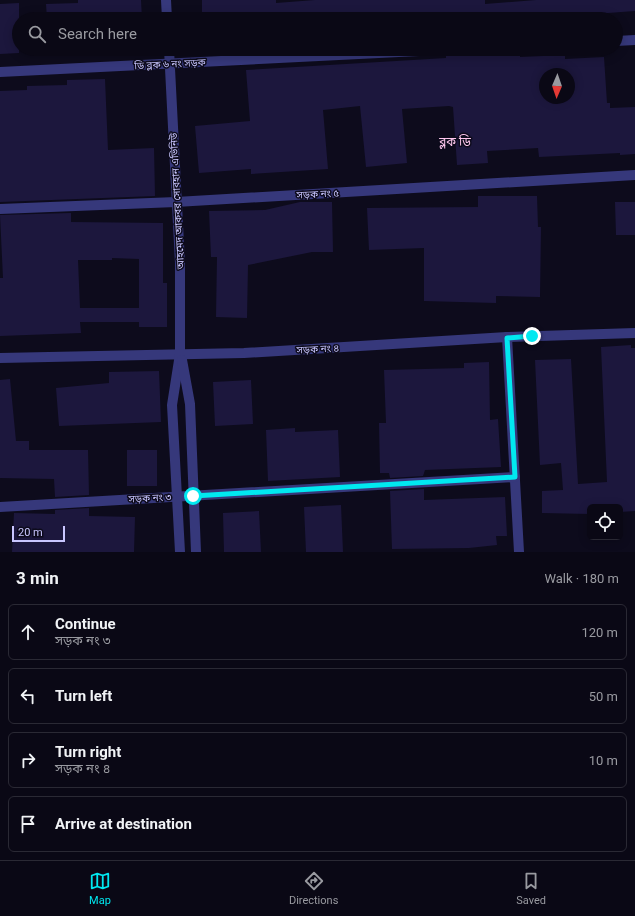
<!DOCTYPE html>
<meta charset="utf-8">
<style>
:root{--surface:#0a0815;--page:#13111e;--text:#f1f3f6;--muted:#999aa0;--line:#2a2934;--accent:#01e8f0}
body{margin:0;font-family:Roboto,"Noto Sans Bengali",sans-serif;background:var(--page);color:var(--text)}
.controls{position:absolute;right:12px;bottom:12px;display:grid;overflow:hidden;border-radius:6px;box-shadow:0 2px 10px #0003}
.controls button{width:36px;height:36px;display:grid;place-items:center;padding:0;border:0;border-bottom:1px solid var(--line);background:var(--surface);color:var(--text);font:20px sans-serif}
.compass{position:absolute;left:539px;top:68px;width:36px;height:36px;border-radius:50%;background:var(--surface);box-shadow:0 2px 10px #0003;rotate:182deg}
.scale{position:absolute;left:12px;bottom:10px;width:53px;box-sizing:border-box;padding-left:4px;border:2px solid #c9c6ff;border-top:0;font-size:11px;line-height:14px;white-space:nowrap;color:#c9c6ff;-webkit-text-stroke:3px #0d0b1c;paint-order:stroke}
.stop{position:absolute;width:12px;height:12px;margin:-9px;border:3px solid #01e8f0;border-radius:50%;background:#fff}
.stop.end{background:#01e8f0;border-color:#fff;box-shadow:0 1px 4px #0008}
.list{margin:0;padding:0;list-style:none}
h2{display:flex;justify-content:space-between;align-items:center;height:52px;margin:0;padding:0 16px;font-size:17px}
h2 small{font-size:13px;font-weight:400;color:var(--muted)}
.list li{display:grid;grid-template-columns:26px 1fr auto;gap:12px;align-items:center;box-sizing:border-box;height:56px;margin:0 8px 8px;padding:0 8px;border:1px solid var(--line);border-radius:6px}
.list b{display:block;font-size:15px;white-space:nowrap}
.list p{margin:0;font-size:13px;white-space:nowrap;color:var(--muted)}
.list em{font-size:13px;font-style:normal;color:var(--muted)}
.icon{flex:none;width:22px;height:22px;fill:none;stroke:currentColor;stroke-width:2;stroke-linecap:round;stroke-linejoin:round}
.map{position:relative;flex:none;width:635px;height:552px;overflow:hidden}
.search{position:absolute;background:var(--surface);box-shadow:0 2px 10px #0003;left:12px;right:12px;top:12px;height:44px;display:flex;align-items:center;gap:10px;box-sizing:border-box;padding:0 14px;border-radius:22px;color:var(--muted);font-size:15px}
.sheet{height:308px;background:var(--surface)}
nav{display:flex;justify-content:space-around;align-items:center;box-sizing:border-box;height:56px;border-top:1px solid var(--line);background:var(--surface);font-size:11px;color:var(--muted)}
nav a{display:grid;justify-items:center;gap:2px}
nav .on{color:var(--accent)}
.map>svg:first-child{display:block}
.building{fill:#1c173d;fill-rule:evenodd}
.lines{fill:none;stroke-linecap:round;stroke-linejoin:round}
.minor{stroke:#36387b;stroke-width:10}
.tertiary{stroke:#36387b;stroke-width:10}
.route{stroke:#01e8f0;stroke-width:5}
.labels{text-anchor:middle;dominant-baseline:central;stroke-width:3;stroke-linejoin:round;paint-order:stroke}
.street-label{font-size:10px;fill:#c9c6ff;stroke:#0d0b1c}
.quarter-label{font-size:12px;fill:#ffc8ef;stroke:#0d0b1c}
</style>
<div class="map">
<svg width="635" height="552" viewBox="0 0 635 552">
<rect width="100%" height="100%" fill="#0d0b1c"/>
<g class="building">
<path d="M78,0h63l1,19h-95l-1,-15 32,-1z"/>
<path d="M202,0h74v3l39,-3h170v4l51,-4h99v11l-41,3 1,4 -10,1h-383z"/>
<path d="M19,3v50l-19,1v-50z"/>
<path d="M480,52l1,2 39,-2v5l45,-2v4l39,-2 3,46h3v5l25,-1v47l-15,1v-2l-81,4 -1,-9 -51,3 1,12 -31,2 -4,-58 -4,-1 -47,3 5,54 -41,4 -6,-61 -37,4 5,59 -77,5v-5l-52,4 -4,-47 55,-5 -4,-51 200,-12v-2l14,-1 4,-2zM545,74h24v24h-24z"/>
<path d="M105,79l3,71 46,-2 1,48 -155,6v-111l27,-1v-4l40,-1v-5z"/>
<path d="M478,196h59l1,31h3l-1,70 -44,-1v7l-72,-2v-53l-55,2 -2,-42 111,-1z"/>
<path d="M300,202h32l1,50h-21l-64,13 -1,53 -31,-1 1,-60h-6l-2,-46 56,-1z"/>
<path d="M615,202h20v33h-19z"/>
<path d="M71,213v9l92,1v60h4v44h-28v-5h-59l1,11 -81,3v-58h3l-3,-63zM112,258l27,1v49h-59l-2,-48h34z"/>
<path d="M631,345v3h4v163l-15,1v-5h-30v7l-48,-1v-22l21,-1 -2,-27 -21,2 -5,-105 36,-1 7,125 29,-2 -6,-135z"/>
<path d="M489,362l1,58 8,-1 3,48 -76,3 -2,6 -33,2 -1,-5h-9l-1,-50h7l-2,-53 80,-2v-5z"/>
<path d="M159,371l2,51 -102,4 -3,-38 53,-5v-11z"/>
<path d="M10,379l6,62h13v9h59l1,45 -34,2 -1,-18 -54,-1v-98z"/>
<path d="M251,380l2,44 -38,2 -2,-44z"/>
<path d="M295,428v4l43,-2 2,47 -72,4 -2,-51z"/>
<rect x="127" y="450" width="30" height="36"/>
<path d="M424,489v11l81,-3 2,39h-11l1,9 -28,3 -77,1 -2,-58z"/>
<path d="M341,505l2,47h-37l-2,-45z"/>
<path d="M89,508v8l46,1 -1,35h-122l2,-39 41,1v-4z"/>
<path d="M259,511l2,41h-37l-1,-39z"/>
</g>
<g class="lines">
<g class="minor">
<path d="M616,41l19,-1"/>
<path d="M0,72l459,-23"/>
<path d="M0,209l176,-7 459,-27"/>
<path d="M507,337l12,215"/>
<path d="M0,358l244,-5 263,-16 128,-4"/>
<path d="M0,507l515,-30"/>
</g>
<g class="tertiary">
<path d="M166,0l1,19"/>
<path d="M169,49l11,214v91l-8,51 8,147"/>
<path d="M182,360l8,44 6,148"/>
</g>
</g>
<g class="lines">
<path class="route" d="M193,496l322,-19 -8,-139 25,-2"/>
</g>
<g class="labels">
<g class="street-label">
<text transform="translate(170 64) rotate(-3)">ডি ব্লক ৬ নং সড়ক</text>
<text transform="translate(318 194) rotate(-3)">সড়ক নং ৫</text>
<text transform="translate(177 201) rotate(-93)">আহমেদ আকবর সোবহান এভিনিউ</text>
<text transform="translate(318 349) rotate(-3)">সড়ক নং ৪</text>
<text transform="translate(150 498) rotate(-3)">সড়ক নং ৩</text>
</g>
<g class="quarter-label">
<text x="455" y="142">ব্লক ডি</text>
</g>
</g>
</svg>
<div class="controls">
<button><svg class="icon" aria-label="locate" viewBox="0 0 24 24"><circle cx="12" cy="12" r="6"/><path d="M12 2v4M12 18v4M2 12h4M18 12h4"/></svg></button>
</div>
<svg class="compass" viewBox="-18 -18 36 36"><path d="M0-13l5 13h-10z" fill="#e53935"/><path d="M0 13l5-13h-10z" fill="#999aa0"/></svg>
<div class="scale">20 m</div>
<div class="stop" style="left:193px;top:496px"></div>
<div class="stop end" style="left:532px;top:336px"></div>
<div class="search"><svg class="icon" aria-label="search" viewBox="0 0 24 24"><circle cx="10" cy="10" r="6"/><path d="M15 15l6 6"/></svg>Search here</div>
</div>
<section class="sheet">
<h2>3 min<small>Walk · 180 m</small></h2>
<ul class="list">
<li><svg class="icon" aria-label="ahead" viewBox="0 0 24 24"><path d="M12 20V5M6 11l6-6 6 6"/></svg><div><b>Continue</b><p>সড়ক নং ৩</p></div><em>120 m</em></li>
<li><svg class="icon" aria-label="left" viewBox="0 0 24 24"><path d="M17 20v-9H6M10 6l-5 5 5 5"/></svg><div><b>Turn left</b></div><em>50 m</em></li>
<li><svg class="icon" aria-label="right" viewBox="0 0 24 24"><path d="M7 20v-9h11M14 6l5 5-5 5"/></svg><div><b>Turn right</b><p>সড়ক নং ৪</p></div><em>10 m</em></li>
<li><svg class="icon" aria-label="arrive" viewBox="0 0 24 24"><path d="M6 21V4h12l-3 4 3 4H6"/></svg><div><b>Arrive at destination</b></div></li>
</ul>
</section>
<nav>
<a class="on"><svg class="icon" aria-label="map" viewBox="0 0 24 24"><path d="M3 6l6-2 6 2 6-2v14l-6 2-6-2-6 2zM9 4v14M15 6v14"/></svg>Map</a>
<a><svg class="icon" aria-label="directions" viewBox="0 0 24 24"><path d="M12 3l9 9-9 9-9-9zM9 14v-3h6M13 9l2 2-2 2"/></svg>Directions</a>
<a><svg class="icon" aria-label="saved" viewBox="0 0 24 24"><path d="M7 4h10v16l-5-4-5 4z"/></svg>Saved</a>
</nav>
